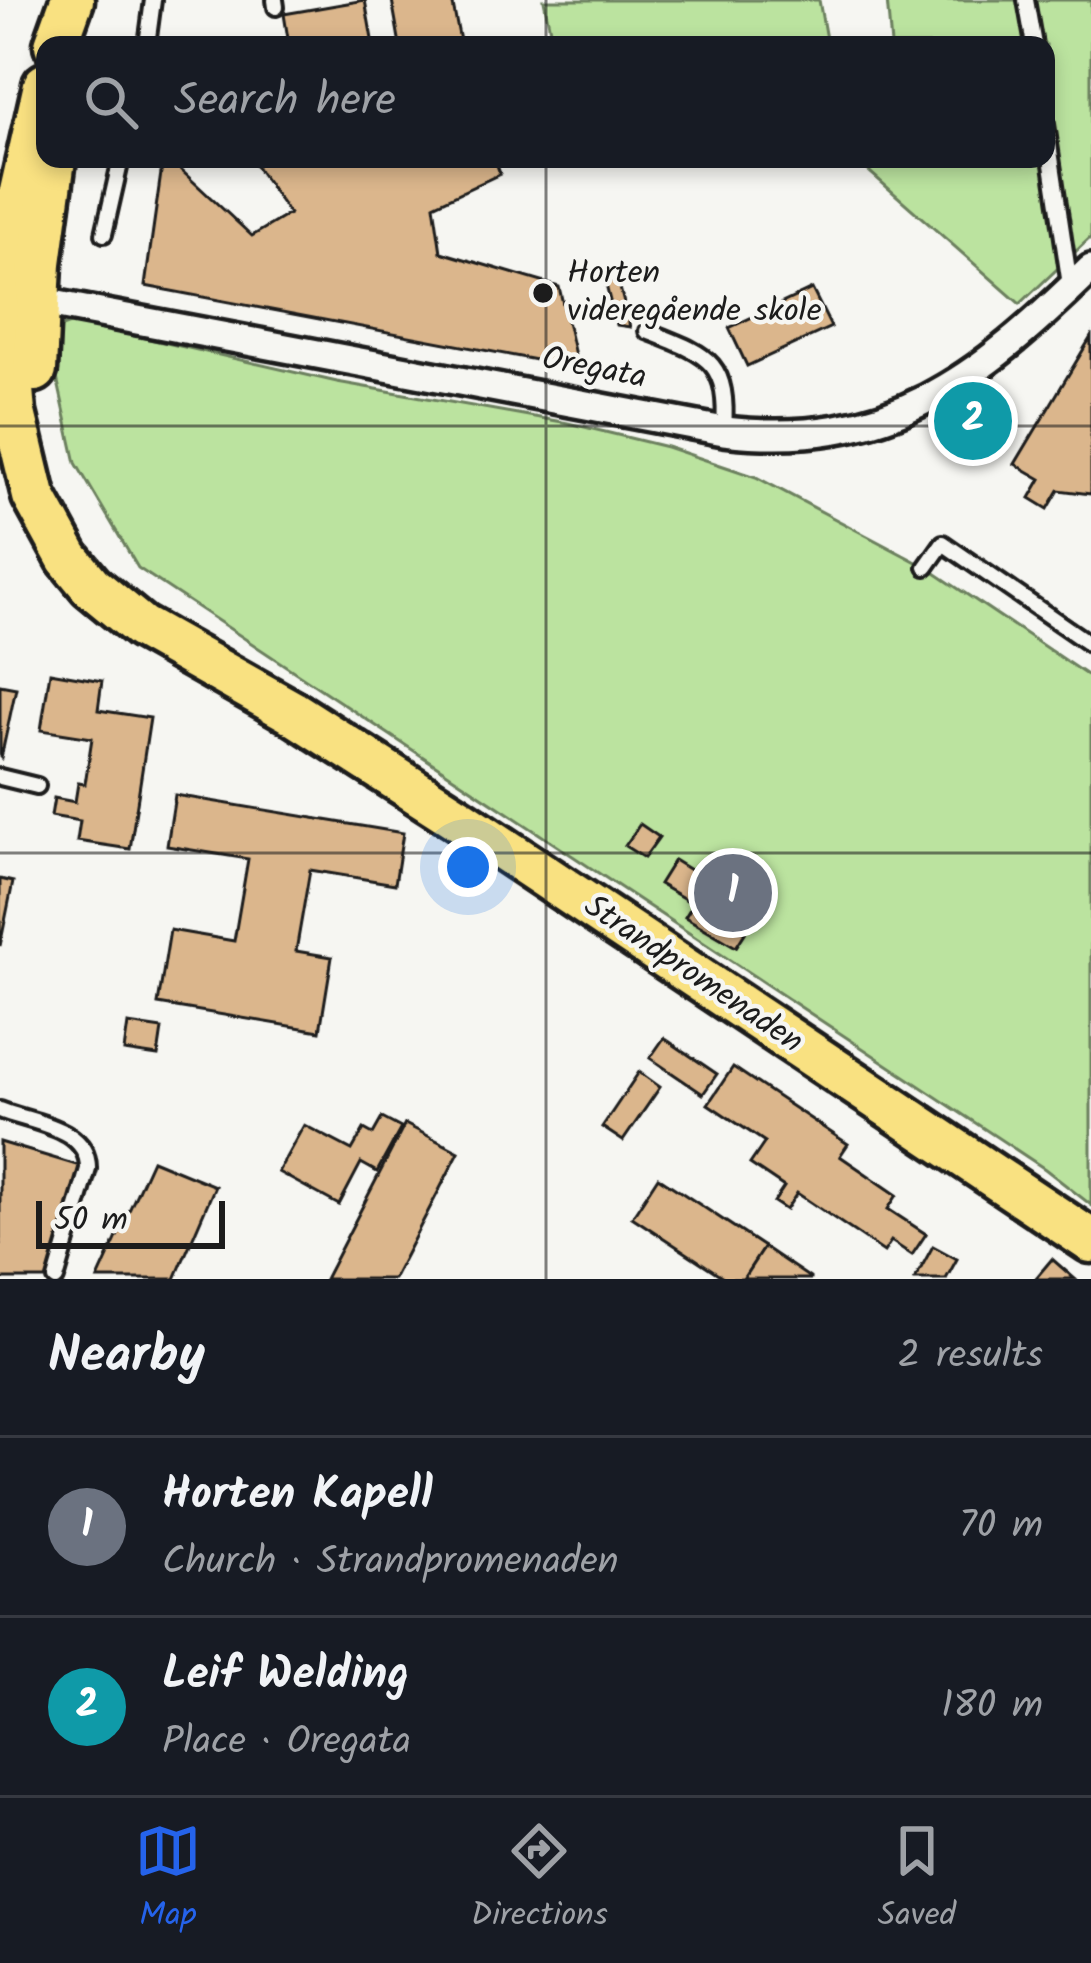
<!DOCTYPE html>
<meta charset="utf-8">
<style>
:root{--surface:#171b24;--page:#20242c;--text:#f1f3f6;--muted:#9ea1a6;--line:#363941;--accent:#2563eb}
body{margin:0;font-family:Kalam,sans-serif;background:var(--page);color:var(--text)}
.scale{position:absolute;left:36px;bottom:30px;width:189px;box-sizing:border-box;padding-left:12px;border:6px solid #1c1c1c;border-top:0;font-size:33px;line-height:42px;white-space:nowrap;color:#1c1c1c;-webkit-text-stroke:9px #f6f6f2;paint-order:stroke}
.you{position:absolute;left:468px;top:867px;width:42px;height:42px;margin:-30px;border:9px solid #fff;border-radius:50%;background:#1a73e8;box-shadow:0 0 0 18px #1a73e833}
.badge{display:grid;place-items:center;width:78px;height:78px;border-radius:50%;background:var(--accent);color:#fff;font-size:39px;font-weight:700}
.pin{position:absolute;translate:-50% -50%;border:6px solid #fff;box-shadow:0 3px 12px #0006}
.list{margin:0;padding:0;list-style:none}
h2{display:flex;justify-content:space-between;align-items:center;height:156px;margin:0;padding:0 48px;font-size:51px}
h2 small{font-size:39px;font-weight:400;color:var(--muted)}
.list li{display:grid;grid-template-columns:78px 1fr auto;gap:36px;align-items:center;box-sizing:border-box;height:180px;padding:0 48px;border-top:3px solid var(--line)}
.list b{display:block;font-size:45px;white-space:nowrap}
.list p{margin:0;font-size:39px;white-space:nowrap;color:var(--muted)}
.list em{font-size:39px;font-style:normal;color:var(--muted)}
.icon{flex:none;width:66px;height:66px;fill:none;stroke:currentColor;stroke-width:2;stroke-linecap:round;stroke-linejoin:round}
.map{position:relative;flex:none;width:1091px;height:1279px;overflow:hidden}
.search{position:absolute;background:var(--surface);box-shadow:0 6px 18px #0003;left:36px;right:36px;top:36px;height:132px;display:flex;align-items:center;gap:30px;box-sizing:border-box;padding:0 42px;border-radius:24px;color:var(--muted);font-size:45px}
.sheet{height:516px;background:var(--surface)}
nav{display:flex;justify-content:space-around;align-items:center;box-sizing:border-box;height:168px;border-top:3px solid var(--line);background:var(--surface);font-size:33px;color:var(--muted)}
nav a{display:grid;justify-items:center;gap:6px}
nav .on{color:var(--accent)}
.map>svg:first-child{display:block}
.green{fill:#bbe39f;stroke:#6c805e;stroke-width:3}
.building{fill:#dbb68c;stroke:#1c1c1c;stroke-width:3}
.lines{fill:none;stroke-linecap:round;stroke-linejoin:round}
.service-casing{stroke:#1c1c1c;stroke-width:22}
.minor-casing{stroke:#1c1c1c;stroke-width:36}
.primary-casing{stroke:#1c1c1c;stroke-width:51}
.service{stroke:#f6f6f2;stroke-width:14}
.minor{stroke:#f6f6f2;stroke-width:27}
.primary{stroke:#f9e181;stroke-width:42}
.grid{fill:none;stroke:#1c1c1c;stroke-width:3;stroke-opacity:0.55}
.poi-dot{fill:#1c1c1c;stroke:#f6f6f2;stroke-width:4.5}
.labels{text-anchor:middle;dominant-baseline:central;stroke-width:9;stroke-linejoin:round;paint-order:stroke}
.poi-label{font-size:33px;fill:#1c1c1c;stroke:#f6f6f2;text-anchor:start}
.street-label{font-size:33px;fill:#1c1c1c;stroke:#f6f6f2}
</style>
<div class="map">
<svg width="1091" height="1279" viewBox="0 0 1091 1279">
<rect width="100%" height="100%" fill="#f6f6f2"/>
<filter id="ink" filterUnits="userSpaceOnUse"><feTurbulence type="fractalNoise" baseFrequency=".00833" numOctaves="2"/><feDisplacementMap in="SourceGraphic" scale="24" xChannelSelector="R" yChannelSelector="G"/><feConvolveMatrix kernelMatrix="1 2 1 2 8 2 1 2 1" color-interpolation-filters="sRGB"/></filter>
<g filter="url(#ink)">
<g class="green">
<path d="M544,0h275l8,45h-274z"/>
<path d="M887,0h204v237l-71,67 -165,-145h191v-114h-155z"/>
<path d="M75,322l262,60 231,41 99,24 89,30 170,90 165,111v527l-46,-36 -907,-601 -62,-105 -26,-117 9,-18z"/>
</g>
<g class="building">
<path d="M365,0l8,45h-84l-5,-31z"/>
<path d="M392,0h60l8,41 -60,4z"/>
<path d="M163,159h6l83,77 37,-22 -38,-55h244l5,15 -66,31 7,47 118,35 19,81 -433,-82z"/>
<path d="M604,277l15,7 11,43 -14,-2z"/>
<path d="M812,289l19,38 -84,39 -18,-38z"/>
<path d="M1091,337v157l-32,-4 -11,19 -18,-11 11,-19 -26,-15z"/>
<path d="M50,672l52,9 -4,29 52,8 -20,131 -53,-8 3,-20 -29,-5 3,-18 21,4 3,-19 7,1 7,-46 -51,-8z"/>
<path d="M0,685l16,3 -15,70 -1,-1z"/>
<path d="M175,795l228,38 -8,51 -85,-14 -14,81 36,6 -12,74 -162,-27 12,-74 64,11 14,-82 -81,-13z"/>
<path d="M640,824l19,13 -15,21 -19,-12z"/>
<path d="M726,857l43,25 -29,48 5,3 -9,14 -51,-30 8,-13 4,2z"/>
<path d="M674,860l37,23 -14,23 -38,-22z"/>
<path d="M0,879l13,3 -13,64z"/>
<path d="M128,1024l34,5 -4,27 -34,-5z"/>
<path d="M664,1038l53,36 -14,20 -53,-36z"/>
<path d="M733,1067l115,77 -8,12 57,39 -9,14 38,25 -14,21 -21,-14 -7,11 -87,-59 -11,17 -12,-8 10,-15 -34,-23 15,-22 -57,-38z"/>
<path d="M639,1072l21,15 -37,54 -21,-14z"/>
<path d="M382,1118l19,10 -24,44 -16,-9 -22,42 -61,-33 26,-47 48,25 12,-21 9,5z"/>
<path d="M405,1124l54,28 -66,127h-68z"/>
<path d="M0,1142l80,24 -33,113h-47z"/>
<path d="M152,1160l63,26 -40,93h-77z"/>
<path d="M658,1177l106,70 -21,32h-17l-94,-62z"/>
<path d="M933,1246l24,13 -11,20h-31z"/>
<path d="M764,1247l46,31v1h-67z"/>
<path d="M1052,1259l23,20h-40z"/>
</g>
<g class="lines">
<g class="service-casing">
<g id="service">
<path d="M275,0l1,7"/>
<path d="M1026,0l8,45"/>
<path d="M147,45l6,-45"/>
<path d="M1046,124l24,161"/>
<path d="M104,234l17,-75"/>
<path d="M647,331c60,24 82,28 77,100"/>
<path d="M926,567l17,-24 148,102"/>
<path d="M0,777l37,9"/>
<path d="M0,1110c32,13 89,17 88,59l-32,110"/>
</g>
</g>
<g class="minor-casing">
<path id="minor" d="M37,301l687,130c166,19 253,-51 367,-162"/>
</g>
<g class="primary-casing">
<g id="primary">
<path d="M56,45l16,-45"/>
<path d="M45,85l-38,169 -3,39 10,120 20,83 34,62 23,28 50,41 151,85 170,109 629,420"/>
<path d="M35,370l5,-107 14,-104"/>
</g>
</g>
<use href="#service" class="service"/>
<use href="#minor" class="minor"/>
<use href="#primary" class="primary"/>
</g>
</g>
<path class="grid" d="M546,0v45M546,159v1120M0,426h1091M0,853h1091"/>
<circle class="poi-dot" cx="543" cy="293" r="12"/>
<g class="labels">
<g class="poi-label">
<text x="567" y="274">Horten<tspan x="567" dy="38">videregående skole</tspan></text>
</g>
<g class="street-label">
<text transform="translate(594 369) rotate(11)">Oregata</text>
<text transform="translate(693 975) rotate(34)">Strandpromenaden</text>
</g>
</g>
</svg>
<div class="scale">50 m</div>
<div class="you"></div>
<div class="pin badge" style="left:733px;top:893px;background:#6b7280">1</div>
<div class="pin badge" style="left:973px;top:421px;background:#0f9aa8">2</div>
<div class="search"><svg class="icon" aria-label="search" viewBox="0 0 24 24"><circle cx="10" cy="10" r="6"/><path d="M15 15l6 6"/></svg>Search here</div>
</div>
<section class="sheet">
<h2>Nearby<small>2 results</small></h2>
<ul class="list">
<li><span class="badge" style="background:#6b7280">1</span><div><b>Horten Kapell</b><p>Church · Strandpromenaden</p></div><em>70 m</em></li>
<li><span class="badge" style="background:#0f9aa8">2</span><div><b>Leif Welding</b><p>Place · Oregata</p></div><em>180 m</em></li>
</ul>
</section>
<nav>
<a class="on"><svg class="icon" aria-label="map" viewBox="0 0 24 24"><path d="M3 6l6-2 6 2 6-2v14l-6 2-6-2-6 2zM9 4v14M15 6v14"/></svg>Map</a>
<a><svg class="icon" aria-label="directions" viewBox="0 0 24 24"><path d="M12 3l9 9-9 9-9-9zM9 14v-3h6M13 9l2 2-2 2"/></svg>Directions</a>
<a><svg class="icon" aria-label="saved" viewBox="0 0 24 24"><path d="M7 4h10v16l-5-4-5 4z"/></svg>Saved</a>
</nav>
